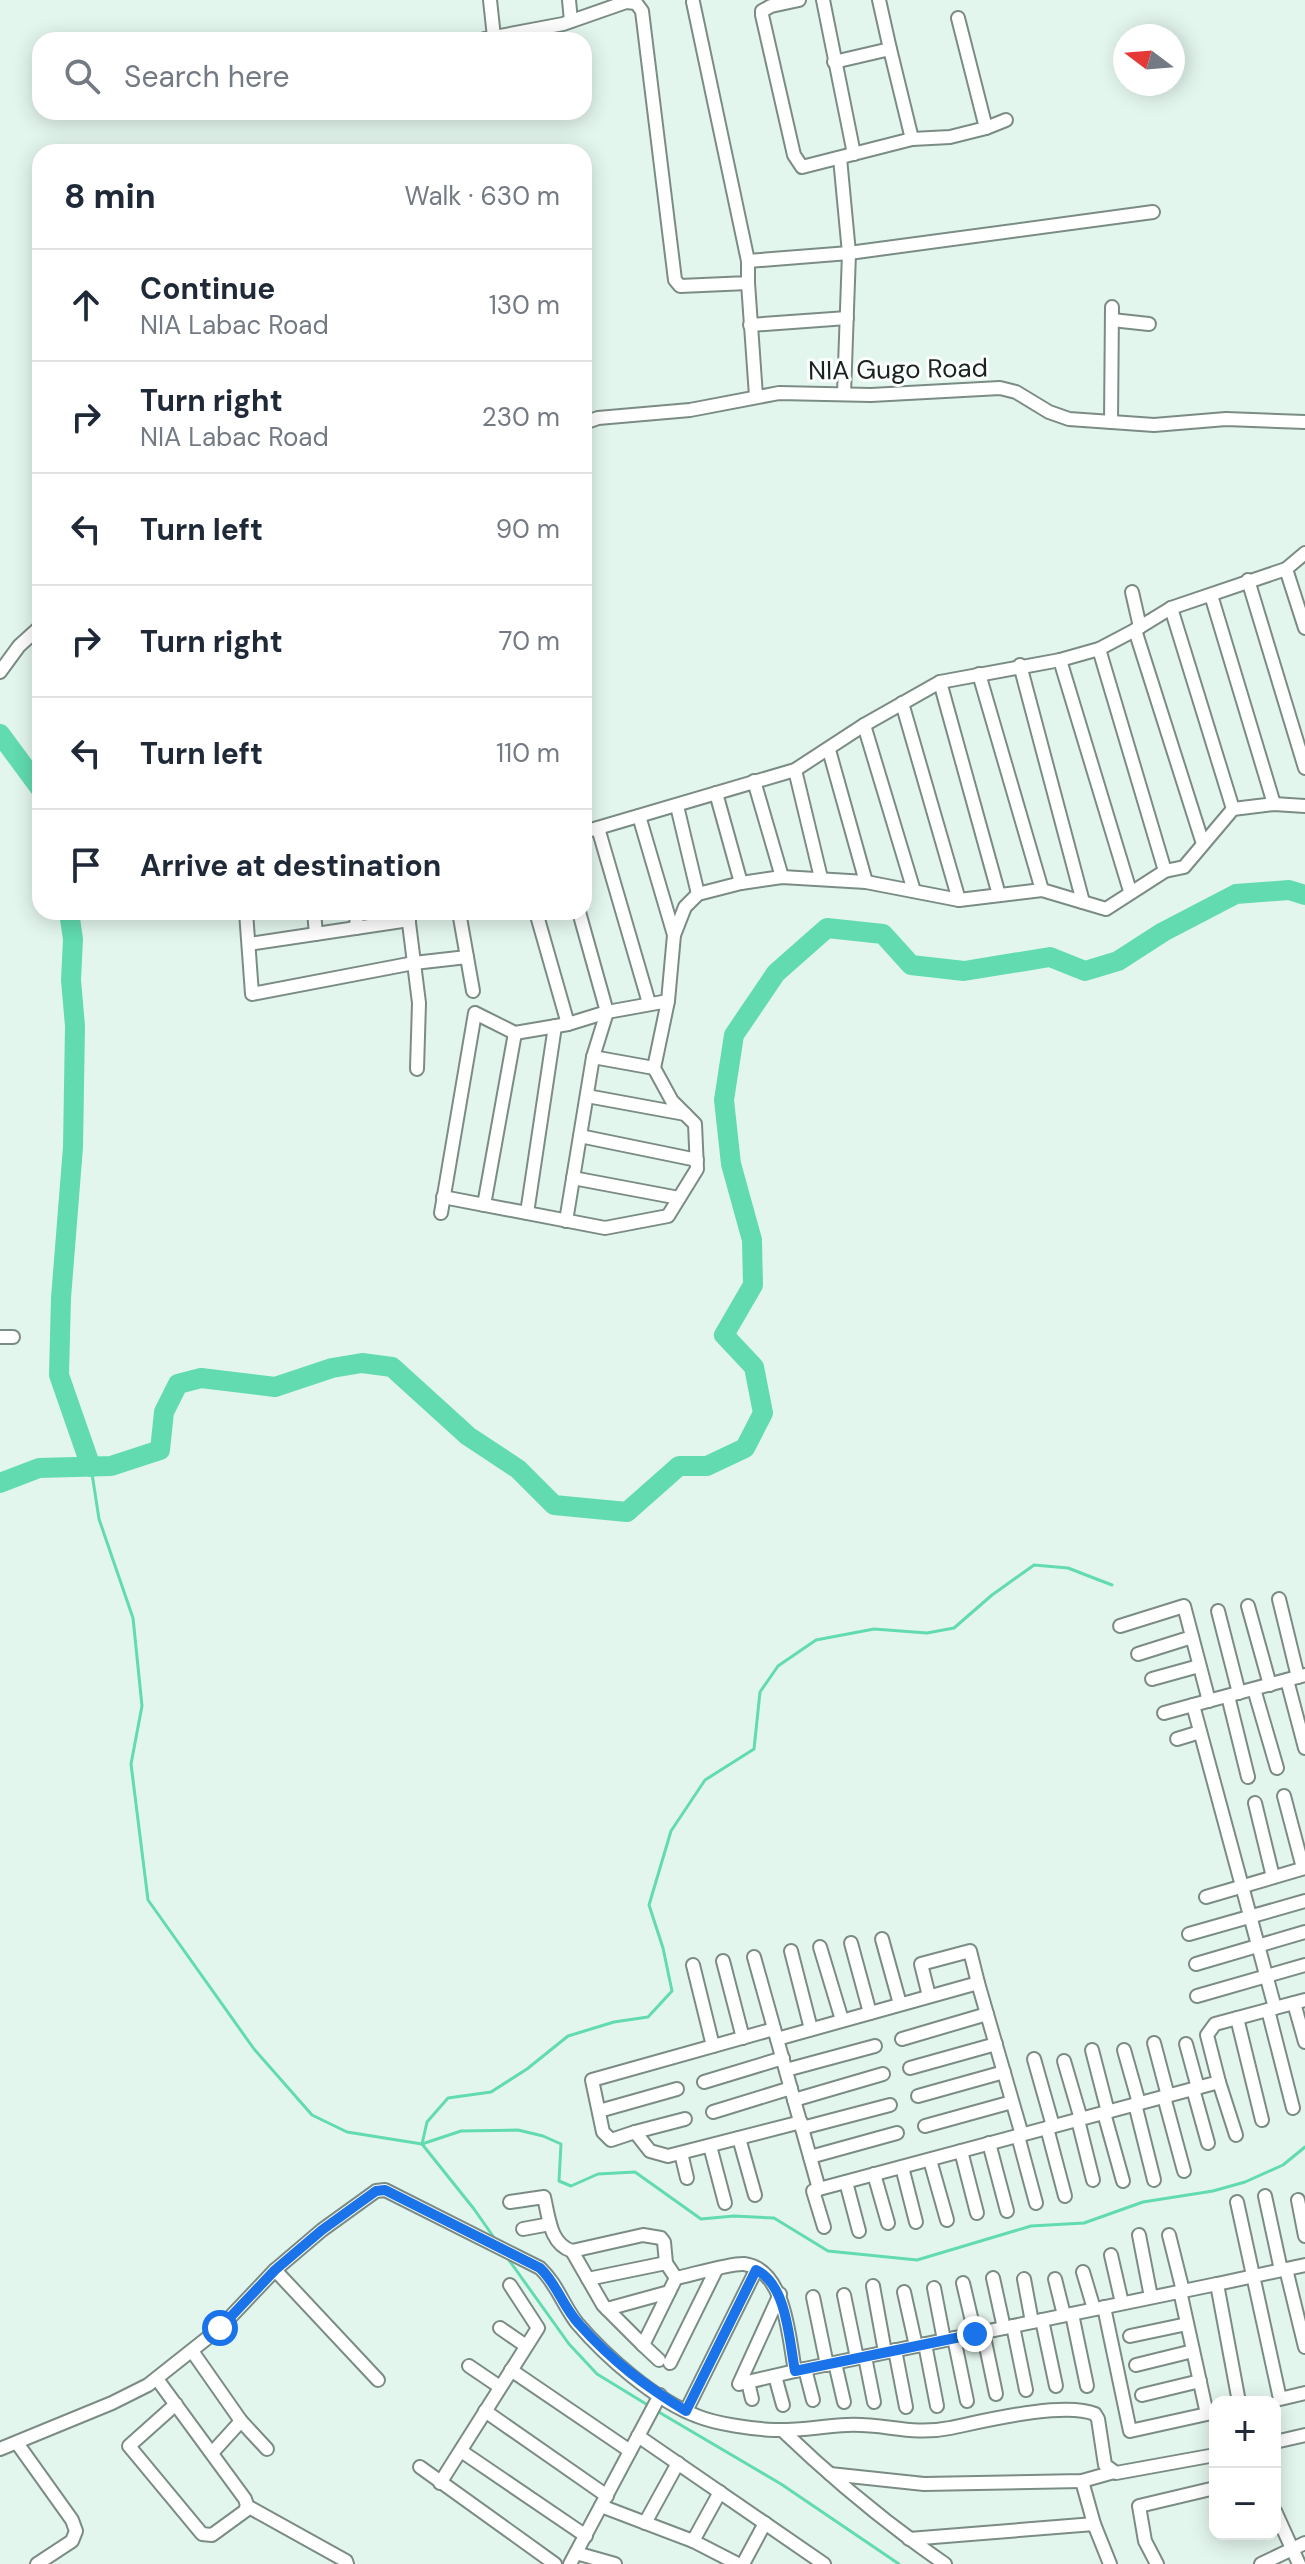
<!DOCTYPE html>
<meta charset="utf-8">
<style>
:root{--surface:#fff;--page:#f2f2f3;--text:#1f2937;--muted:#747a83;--line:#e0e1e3}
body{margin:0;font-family:"DM Sans",sans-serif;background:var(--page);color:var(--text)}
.controls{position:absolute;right:24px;bottom:24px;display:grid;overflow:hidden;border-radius:16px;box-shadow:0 4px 20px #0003}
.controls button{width:72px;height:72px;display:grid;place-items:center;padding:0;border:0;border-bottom:2px solid var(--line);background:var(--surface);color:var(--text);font:40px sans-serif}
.compass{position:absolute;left:1113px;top:24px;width:72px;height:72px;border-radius:50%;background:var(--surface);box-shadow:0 4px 20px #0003;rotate:286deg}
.stop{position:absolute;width:24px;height:24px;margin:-18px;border:6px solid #1a73e8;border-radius:50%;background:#fff}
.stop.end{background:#1a73e8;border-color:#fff;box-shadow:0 2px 8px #0008}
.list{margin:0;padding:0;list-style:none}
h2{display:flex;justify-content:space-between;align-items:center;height:104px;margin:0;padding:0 32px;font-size:34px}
h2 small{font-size:26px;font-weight:400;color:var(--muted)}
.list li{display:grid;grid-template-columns:52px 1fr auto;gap:24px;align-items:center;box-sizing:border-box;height:112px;padding:0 32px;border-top:2px solid var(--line)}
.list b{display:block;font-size:30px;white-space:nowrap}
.list p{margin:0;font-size:26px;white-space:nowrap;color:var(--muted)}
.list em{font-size:26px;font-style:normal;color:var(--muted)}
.icon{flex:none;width:44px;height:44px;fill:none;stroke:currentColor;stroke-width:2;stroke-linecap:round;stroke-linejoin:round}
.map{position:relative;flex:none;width:1305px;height:2564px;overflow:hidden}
.search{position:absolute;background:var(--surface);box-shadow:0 4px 20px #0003;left:32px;top:32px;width:560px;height:88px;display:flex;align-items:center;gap:20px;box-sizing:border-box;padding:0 28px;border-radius:24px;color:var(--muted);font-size:30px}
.panel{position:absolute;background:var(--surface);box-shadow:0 4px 20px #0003;left:32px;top:144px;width:560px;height:776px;border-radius:24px}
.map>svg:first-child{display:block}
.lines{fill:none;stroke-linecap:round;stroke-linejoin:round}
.stream{stroke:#62dbb1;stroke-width:3}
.river{stroke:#62dbb1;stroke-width:20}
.street-casing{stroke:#7b8c84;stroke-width:16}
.street{stroke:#fff;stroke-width:12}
.route{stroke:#1a73e8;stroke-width:10}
.labels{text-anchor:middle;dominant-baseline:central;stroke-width:6;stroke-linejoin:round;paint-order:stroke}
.street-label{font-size:26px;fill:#1c2220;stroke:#fbfffd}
</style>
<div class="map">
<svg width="1305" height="2564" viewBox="0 0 1305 2564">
<rect width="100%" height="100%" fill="#e3f6ee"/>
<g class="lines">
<g class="stream">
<path d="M91,1467l8,52 34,99 9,88 -11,58 17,136 106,149 58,66 35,17 75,12 39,-13 57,-1 25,6 18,8 -2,37 12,5 27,-12 37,-2 66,47 33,-3 40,2 54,33 89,9 114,-34 53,-3 59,-21 70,-11 32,-9 38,-17 22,-18"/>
<path d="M422,2144l5,-22 21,-24 43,-6 36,-23 41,-33 46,-14 34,-5 24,-26 -9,-43 -14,-43 22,-74 34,-51 49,-31 6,-57 18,-26 38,-26 58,-11 53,4 27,-5 38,-33 42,-30 34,3 44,17"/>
<path d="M422,2144l52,65 21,30"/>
<path d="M506,2256l63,88 28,30 54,33"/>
<path d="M657,2411l124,73 118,80"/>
</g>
<g class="river">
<path d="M0,734l40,54"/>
<path d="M69,912l4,27 -2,41 4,46 -2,121 -12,151 -2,77 32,92"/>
<path d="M0,1483l39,-15 72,-2 49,-16 4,-38 14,-28 23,-6 74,9 57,-19 30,-5 30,4 76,69 50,33 36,36 73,7 52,-46h28l38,-18 18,-35 -9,-46 -30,-32 29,-50 -1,-45 -21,-76 -7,-64 10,-65 42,-62 51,-45 56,6 28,31 53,6 86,-14 35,14 33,-10 45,-29 73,-38 53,-4 16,5"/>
</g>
<g class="street-casing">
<g id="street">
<path d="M490,0l4,37"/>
<path d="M569,0l2,21"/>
<path d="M799,0l-28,6 -9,5v4l32,140 8,12 110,-28 38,-2 36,-9 -28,-110"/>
<path d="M823,0l31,154"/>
<path d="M879,0l11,49"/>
<path d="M693,2l55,259 101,-8 304,-41"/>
<path d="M484,39l79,-15 63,-22 10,1 6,8 33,269 5,6 68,-3v-22"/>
<path d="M834,62l56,-13 22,90"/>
<path d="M986,128l20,-8"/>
<path d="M840,158l9,95 -5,141"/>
<path d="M748,283l8,113"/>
<path d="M1112,320l37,4"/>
<path d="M750,325l97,-7"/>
<path d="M1111,422l1,-115"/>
<path d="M584,423l14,-5 92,-8 89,-17 92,2 129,-7 16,4 33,20 20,7 85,6 72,-6 79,3"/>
<path d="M1286,569l19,59"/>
<path d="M1248,580l57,188"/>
<path d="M1132,592l8,35"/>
<path d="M1211,595l63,209"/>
<path d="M1171,608l62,201"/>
<path d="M1135,630l68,214"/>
<path d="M1099,649l66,222"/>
<path d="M1060,660l70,231"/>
<path d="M1020,665l63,237"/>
<path d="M0,672l19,-26 21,-19"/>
<path d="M979,674l63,216"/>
<path d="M940,682l59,213"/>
<path d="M902,703l57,197"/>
<path d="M864,725l50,166"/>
<path d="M829,750l37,132"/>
<path d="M795,770l26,108"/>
<path d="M754,781l28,96"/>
<path d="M716,793l25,90"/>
<path d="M677,806l21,88"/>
<path d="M598,828l51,175"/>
<path d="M584,832l211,-62 69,-45 76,-43 120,-22 39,-11 36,-19 36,-22 115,-39 19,-16"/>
<path d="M246,912l6,82 162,-31 53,-6"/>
<path d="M314,912l2,22"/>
<path d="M459,912l14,79"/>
<path d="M536,912l32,112"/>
<path d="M579,912l28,100 -14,45"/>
<path d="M408,915l11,88 -2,66"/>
<path d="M356,928l1,-16"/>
<path d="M674,935l11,-28 13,-13 43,-11 41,-6 84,5 93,18 83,-10 64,19 59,-38 19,-4 49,-58 41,-5 31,2"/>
<path d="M249,944l160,-24"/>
<path d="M587,1096l98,18"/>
<path d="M580,1136l117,24"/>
<path d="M573,1178l106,20"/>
<path d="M443,1197l162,31 63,-12 29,-47 -2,-45 -23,-23 -18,-33 14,-67 6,-66 -35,-119"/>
<path d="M484,1205l31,-172"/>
<path d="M441,1213l34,-200 40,20 53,-9 39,-12 61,-11"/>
<path d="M527,1213l28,-187"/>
<path d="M566,1221l27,-164 61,11"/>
<path d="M0,1337h13"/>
<path d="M1279,1599l19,78"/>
<path d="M1248,1606l22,79"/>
<path d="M1218,1611l21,82"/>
<path d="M1120,1626l64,-20 25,95"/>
<path d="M1138,1654l54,-17"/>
<path d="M1152,1679l47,-13"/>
<path d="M1287,1680l18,68"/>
<path d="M1254,1689l23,79"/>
<path d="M1228,1696l20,81"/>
<path d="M1164,1713l29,-8"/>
<path d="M1177,1739l23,-7"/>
<path d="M1284,1796l19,72"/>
<path d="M1255,1803l18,74"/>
<path d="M1206,1897l99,-29"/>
<path d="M1189,1934l116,-33"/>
<path d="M882,1939l18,65"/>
<path d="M851,1943l19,70"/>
<path d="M820,1947l22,73"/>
<path d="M791,1951l20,78"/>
<path d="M754,1957l65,232 400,-107 -12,-47 8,-11 90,-24"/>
<path d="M723,1961l20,77"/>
<path d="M1196,1964l109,-32"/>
<path d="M693,1965l20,81"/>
<path d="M929,1996l-8,-32 49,-13 8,32"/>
<path d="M1197,1996l108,-31"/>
<path d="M1294,2003l11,39"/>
<path d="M1275,2008l-82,-303 112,-30"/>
<path d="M1268,2010l25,98"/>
<path d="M1237,2018l25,102"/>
<path d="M774,2029l-182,51 11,52 8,8 24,-8 15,19 18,5 133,-34"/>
<path d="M777,2039l201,-56 44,152"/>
<path d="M902,2039l85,-25"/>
<path d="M1154,2043l14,53"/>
<path d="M1186,2044l12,44"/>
<path d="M1092,2050l16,62"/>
<path d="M1124,2050l15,53"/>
<path d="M1034,2059l19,67"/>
<path d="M1064,2061l17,58"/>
<path d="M910,2068l86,-24"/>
<path d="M786,2070l89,-24"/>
<path d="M704,2082l79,-24"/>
<path d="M1219,2082l17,53"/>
<path d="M1193,2089l15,54"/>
<path d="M918,2096l86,-24"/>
<path d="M1164,2097l20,74"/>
<path d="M794,2100l89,-26"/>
<path d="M1135,2104l19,76"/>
<path d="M599,2111l78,-22"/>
<path d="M713,2112l78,-24"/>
<path d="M1104,2113l19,68"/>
<path d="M1078,2120l15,60"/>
<path d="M925,2126l87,-24"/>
<path d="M802,2128l88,-23"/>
<path d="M1047,2128l18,68"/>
<path d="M635,2132l50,-13"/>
<path d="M1018,2136l18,67"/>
<path d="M739,2138l16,57"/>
<path d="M989,2143l18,68"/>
<path d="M710,2146l15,57"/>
<path d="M961,2151l16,62"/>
<path d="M681,2153l6,25"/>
<path d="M810,2157l87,-24"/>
<path d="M930,2160l17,60"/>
<path d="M902,2167l14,55"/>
<path d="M874,2174l14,49"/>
<path d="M846,2182l13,49"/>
<path d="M819,2189l-6,2 11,36"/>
<path d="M1265,2196l16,74"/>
<path d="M1298,2200l7,36"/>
<path d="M510,2202l34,-5c5,21 6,47 28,54l71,-16 18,3 3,4 2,21 10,15c15,-3 55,-15 68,-14 42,5 45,76 51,107l422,-87 22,118"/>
<path d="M1237,2202l43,197 25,-6"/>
<path d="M523,2229l27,-5"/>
<path d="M1139,2235l12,62"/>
<path d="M1169,2235l14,56"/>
<path d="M572,2251l31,54 40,40 33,-67"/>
<path d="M1111,2255l11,48"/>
<path d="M1286,2269l19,78"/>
<path d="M275,2270l103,110"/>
<path d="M1083,2272l11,37"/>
<path d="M993,2278l11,50"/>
<path d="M588,2279l78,-16"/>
<path d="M1024,2279l8,43"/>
<path d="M1055,2279l9,36"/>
<path d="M963,2283l12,51"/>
<path d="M1217,2284l88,-19"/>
<path d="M873,2286l12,66"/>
<path d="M934,2288l10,52"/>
<path d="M904,2292l12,54"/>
<path d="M780,2294l-41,90 56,-13"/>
<path d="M844,2295l13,63"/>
<path d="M813,2297l14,68"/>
<path d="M1104,2307l26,124 77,-17 -27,-123"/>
<path d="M607,2309l62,-17"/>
<path d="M1072,2314l15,72"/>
<path d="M1042,2320l14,66"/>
<path d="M1013,2326l13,64"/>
<path d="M500,2328l26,18"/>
<path d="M983,2332l13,62"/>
<path d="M1130,2336l57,-12"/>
<path d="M954,2338l13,63"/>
<path d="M925,2344l12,62"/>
<path d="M643,2345l16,15"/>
<path d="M895,2350l11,57"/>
<path d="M192,2351l49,70"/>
<path d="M865,2357l9,45"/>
<path d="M670,2363l46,-93"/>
<path d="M835,2363l9,39"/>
<path d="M1136,2365l57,-14"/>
<path d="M469,2366l31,21"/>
<path d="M805,2369l8,31"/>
<path d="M511,2370l119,81"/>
<path d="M775,2376l8,29"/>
<path d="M157,2379l88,120 2,6 -2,6 -33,24 -10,-1 -73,-88 47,-42"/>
<path d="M748,2382l4,17"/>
<path d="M1142,2395l58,-14"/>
<path d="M485,2411l122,85"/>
<path d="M686,2411l70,-141"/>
<path d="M782,2430c51,49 105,94 163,134"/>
<path d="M638,2436l186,128"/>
<path d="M1275,2442l30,-7"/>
<path d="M17,2443l55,77 4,11 -4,10 -35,23"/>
<path d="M0,2449l112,-46 36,-18 72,-57 55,-58 47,-40 54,-39 9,-1 155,78c17,16 23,37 37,55 29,34 78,77 120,93 19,8 56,13 77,14 25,1 49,-4 73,-5 38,-2 63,11 103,3 34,-7 114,-27 145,-14l3,5 7,46 11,8 99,-18"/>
<path d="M461,2451l125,85"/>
<path d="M212,2453l29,-32 26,28"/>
<path d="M420,2467l135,97"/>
<path d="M830,2474l94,10 158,-3 32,-9"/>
<path d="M1082,2481l12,43 16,40"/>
<path d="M440,2483l98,-155 -28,-43"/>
<path d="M247,2506l99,55 1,3"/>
<path d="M601,2506l92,35 45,23"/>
<path d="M1275,2511l24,53"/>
<path d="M645,2523l33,-60"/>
<path d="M909,2539l185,-15"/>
<path d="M693,2541l27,-49"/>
<path d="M576,2553l39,11"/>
<path d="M570,2564l90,-169"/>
<path d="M743,2564l22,-41"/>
<path d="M1157,2564l-12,-23 -6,-35 76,-18"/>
<path d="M1261,2564l44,-21"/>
</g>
</g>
<use href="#street" class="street"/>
</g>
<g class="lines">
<path class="route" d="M220,2328l55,-58 47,-40 54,-39 9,-1 155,78c17,16 23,39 39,56 34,38 65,61 107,87l70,-141c31,14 33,70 39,101l180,-37"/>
</g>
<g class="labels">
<g class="street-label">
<text transform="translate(898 369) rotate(-1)">NIA Gugo Road</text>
</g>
</g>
</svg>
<div class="controls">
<button>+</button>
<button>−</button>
</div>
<svg class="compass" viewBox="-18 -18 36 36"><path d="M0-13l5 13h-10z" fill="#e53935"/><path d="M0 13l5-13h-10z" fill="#747a83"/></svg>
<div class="stop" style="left:220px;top:2328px"></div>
<div class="stop end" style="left:975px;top:2334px"></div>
<div class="search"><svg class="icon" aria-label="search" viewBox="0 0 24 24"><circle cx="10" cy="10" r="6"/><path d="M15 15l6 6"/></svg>Search here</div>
<section class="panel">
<h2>8 min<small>Walk · 630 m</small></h2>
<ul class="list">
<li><svg class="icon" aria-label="ahead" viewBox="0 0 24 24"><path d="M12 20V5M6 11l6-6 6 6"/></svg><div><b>Continue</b><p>NIA Labac Road</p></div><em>130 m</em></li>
<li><svg class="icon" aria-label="right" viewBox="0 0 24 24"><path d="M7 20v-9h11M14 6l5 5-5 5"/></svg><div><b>Turn right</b><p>NIA Labac Road</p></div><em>230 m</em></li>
<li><svg class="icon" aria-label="left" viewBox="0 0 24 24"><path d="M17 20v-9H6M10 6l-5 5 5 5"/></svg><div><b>Turn left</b></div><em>90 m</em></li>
<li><svg class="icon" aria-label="right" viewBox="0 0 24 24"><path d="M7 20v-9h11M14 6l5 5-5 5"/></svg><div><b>Turn right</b></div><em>70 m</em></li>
<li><svg class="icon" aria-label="left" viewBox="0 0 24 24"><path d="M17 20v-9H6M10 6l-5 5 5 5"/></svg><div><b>Turn left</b></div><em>110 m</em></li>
<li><svg class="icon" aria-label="arrive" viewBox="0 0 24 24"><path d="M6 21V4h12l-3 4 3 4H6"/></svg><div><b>Arrive at destination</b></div></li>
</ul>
</section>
</div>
